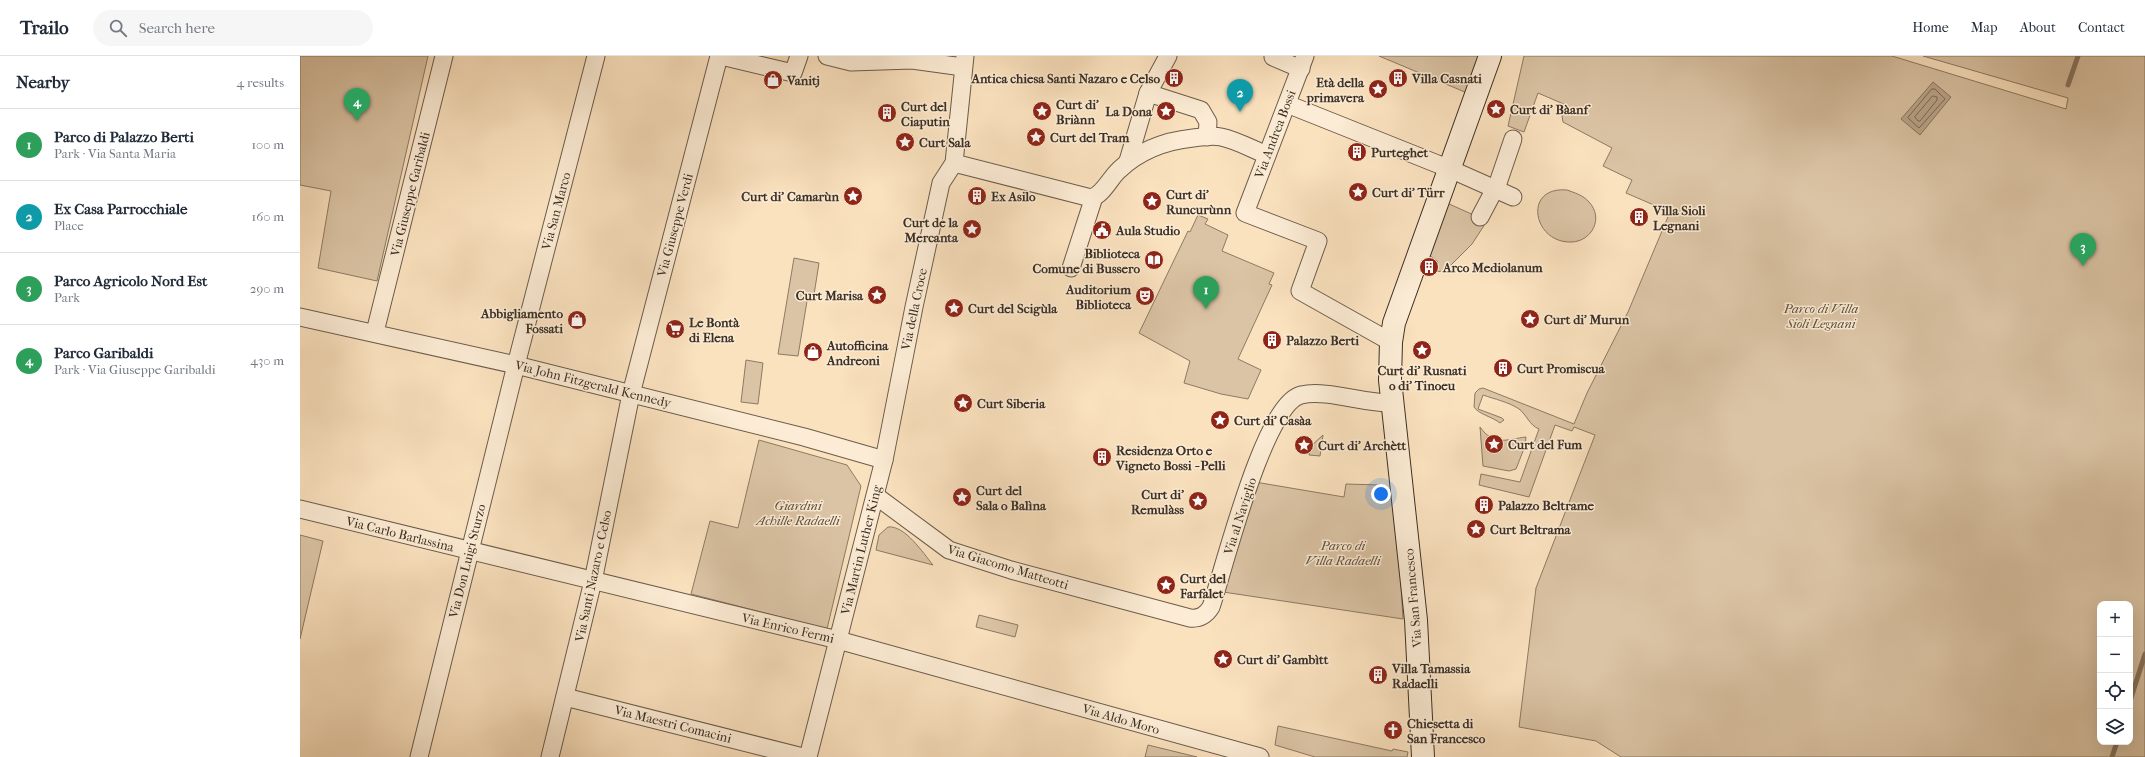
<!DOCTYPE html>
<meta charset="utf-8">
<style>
:root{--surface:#fff;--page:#f6f6f7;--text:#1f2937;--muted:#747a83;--line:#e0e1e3;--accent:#8f2418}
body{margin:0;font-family:"IM FELL French Canon",serif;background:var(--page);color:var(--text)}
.controls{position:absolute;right:12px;bottom:12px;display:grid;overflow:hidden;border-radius:8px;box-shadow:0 4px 16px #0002}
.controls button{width:36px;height:36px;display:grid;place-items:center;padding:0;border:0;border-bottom:1px solid var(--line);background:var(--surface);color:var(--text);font:20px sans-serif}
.you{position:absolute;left:1081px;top:438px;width:14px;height:14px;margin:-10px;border:3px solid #fff;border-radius:50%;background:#1a73e8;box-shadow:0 0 0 6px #1a73e833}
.badge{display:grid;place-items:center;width:26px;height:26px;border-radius:50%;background:var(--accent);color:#fff;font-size:13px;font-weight:700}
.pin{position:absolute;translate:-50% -33px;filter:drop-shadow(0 1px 2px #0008)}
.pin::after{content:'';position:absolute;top:21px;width:14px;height:12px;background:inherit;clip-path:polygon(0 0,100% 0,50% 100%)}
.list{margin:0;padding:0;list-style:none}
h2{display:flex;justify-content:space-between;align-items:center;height:52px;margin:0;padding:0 16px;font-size:17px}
h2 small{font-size:13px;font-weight:400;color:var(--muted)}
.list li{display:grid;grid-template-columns:26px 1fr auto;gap:12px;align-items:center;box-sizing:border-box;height:72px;padding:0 16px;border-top:1px solid var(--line)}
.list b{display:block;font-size:15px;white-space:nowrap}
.list p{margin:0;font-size:13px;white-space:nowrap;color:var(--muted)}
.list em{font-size:13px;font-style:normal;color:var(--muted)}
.icon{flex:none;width:22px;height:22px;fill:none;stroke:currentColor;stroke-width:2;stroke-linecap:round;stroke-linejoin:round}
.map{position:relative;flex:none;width:1845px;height:701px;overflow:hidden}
header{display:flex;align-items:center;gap:24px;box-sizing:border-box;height:56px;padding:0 20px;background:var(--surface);border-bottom:1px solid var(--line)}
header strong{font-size:19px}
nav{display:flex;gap:22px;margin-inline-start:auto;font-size:14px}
.search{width:280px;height:36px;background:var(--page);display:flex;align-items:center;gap:10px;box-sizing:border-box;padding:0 14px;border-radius:22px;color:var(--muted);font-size:15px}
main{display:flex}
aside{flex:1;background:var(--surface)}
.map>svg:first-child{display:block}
.green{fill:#dbc4a5;stroke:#8c7a64;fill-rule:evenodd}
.water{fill:#baa58a;stroke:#887661}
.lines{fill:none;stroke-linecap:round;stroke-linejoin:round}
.shore{stroke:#7b6a57;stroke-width:1}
.stream{stroke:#887661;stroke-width:5}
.street-casing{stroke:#6c5c4b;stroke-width:19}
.secondary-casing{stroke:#3c2f24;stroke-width:24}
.street{stroke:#fcecd5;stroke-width:17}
.secondary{stroke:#fcecd5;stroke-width:22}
.labels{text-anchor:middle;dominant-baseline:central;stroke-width:3;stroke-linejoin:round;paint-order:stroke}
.poi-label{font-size:13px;font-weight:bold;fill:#3c2f24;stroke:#fcecd5;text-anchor:start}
.street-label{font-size:13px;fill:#3c2f24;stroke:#fcecd5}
.park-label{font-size:13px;font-style:italic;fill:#5c4d3e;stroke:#fcecd5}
</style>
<header>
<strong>Trailo</strong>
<div class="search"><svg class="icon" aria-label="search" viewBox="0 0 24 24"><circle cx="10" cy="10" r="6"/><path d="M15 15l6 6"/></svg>Search here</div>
<nav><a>Home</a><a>Map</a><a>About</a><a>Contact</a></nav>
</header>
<main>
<aside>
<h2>Nearby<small>4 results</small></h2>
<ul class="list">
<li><span class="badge" style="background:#2e9e5b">1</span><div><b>Parco di Palazzo Berti</b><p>Park · Via Santa Maria</p></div><em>100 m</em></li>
<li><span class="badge" style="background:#0f9aa8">2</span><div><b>Ex Casa Parrocchiale</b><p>Place</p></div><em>160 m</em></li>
<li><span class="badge" style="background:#2e9e5b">3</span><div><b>Parco Agricolo Nord Est</b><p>Park</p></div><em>290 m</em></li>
<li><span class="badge" style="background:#2e9e5b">4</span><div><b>Parco Garibaldi</b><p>Park · Via Giuseppe Garibaldi</p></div><em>430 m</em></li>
</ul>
</aside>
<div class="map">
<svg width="1845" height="701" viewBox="0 0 1845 701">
<rect width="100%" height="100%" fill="#fbe2bf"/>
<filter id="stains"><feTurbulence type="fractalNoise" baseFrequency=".005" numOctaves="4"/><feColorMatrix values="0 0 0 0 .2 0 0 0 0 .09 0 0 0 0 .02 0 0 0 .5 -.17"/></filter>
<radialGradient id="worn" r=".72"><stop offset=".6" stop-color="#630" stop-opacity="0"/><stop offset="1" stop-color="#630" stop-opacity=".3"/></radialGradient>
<g class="green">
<path d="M0,0h128l-51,225 -59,-13 13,-77 -31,-6z"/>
<path d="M1079,0h106l-13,39z"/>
<path d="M1224,0h368l174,53 2,-11 -145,-42h222v701h-524l-25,-16 -77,-14 17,-139 59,-153 -21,-8 -2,4 -17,-6 -26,72 -50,-12 2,-11 39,8 19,-53c-10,-4 -12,-14 -20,-20 -10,-7 -25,-10 -36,-14l-5,14 24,9 2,2 -4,3c-7,-6 -22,-9 -26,-16l1,-14 4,-4 4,-1 91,36 13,-31 41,-81 42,-100 -44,-19 6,-13 -29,-14 9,-18 -49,-26 -1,-6 4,-11 -28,-12 -14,39 -16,-6zM1800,548h30v138h-30z"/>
<path d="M1267,134c8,3 16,5 22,12 15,16 3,39 -17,40 -39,2 -50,-56 -5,-52z"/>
<path d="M1147,147l40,18 -15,23 -27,27 -16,1 9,-10 -10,-8z"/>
<path d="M898,159l10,4 -3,5 23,11 -6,16 52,22 -5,11 3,1 -34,74 23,11 -13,29 -27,-5 -37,-11 6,-22 -51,-28 49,-102 2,1z"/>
<path d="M494,202l25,5 -6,38h-6l-9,55 -20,-2z"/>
<path d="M446,304l17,3 -5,41 -17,-2z"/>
<path d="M1180,371c14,20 28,12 46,10l-1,9 -9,23 -7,2 -26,-5z"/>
<path d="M1023,379l-3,21 -11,-1 2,-9z"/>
<path d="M459,384l88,25 14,21 -34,143 -136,-35 19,-73 28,7z"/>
<path d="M955,426l89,15 2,-13 35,1 15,15 7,119 -180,-27z"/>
<path d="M588,471c17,-2 35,26 45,38l-57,-15 3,-15z"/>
<path d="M0,479l23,6 -23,98z"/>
<path d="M679,559l39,10 -3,12 -39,-10z"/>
<path d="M978,670l114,25 1,-2 15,3 -1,5h-92l-40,-12z"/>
<path d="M848,689l49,12h-52z"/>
</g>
<path class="water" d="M1633,26l18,15 -31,38 -19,-16z"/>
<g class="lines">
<g class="shore">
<path d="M1632,33h3l10,10 -26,29 -11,-10z"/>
<path d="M1633,40l4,1v3l-17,21h-2l-3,-4z"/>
</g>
<g class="stream">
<path d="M1768,29l10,-29"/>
<path d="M1830,645l15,-47"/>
<path d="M1812,701l5,-15"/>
</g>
<g class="street-casing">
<g id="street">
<path d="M421,0l72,17 6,-17"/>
<path d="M527,0l24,6 61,-2 51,7"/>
<path d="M1005,0l-60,157 73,28 -18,50 91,51"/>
<path d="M973,1l28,12"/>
<path d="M848,37l20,-37"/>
<path d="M987,48l163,65 63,28"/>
<path d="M828,105l20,-68 53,17 7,12 -1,15"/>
<path d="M654,107l137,35c12,-3 19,-20 28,-28 21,-20 45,-29 74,-32 9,-1 19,-3 28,-1 15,3 31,12 46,18"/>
<path d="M1180,161l18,-34 15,-44"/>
<path d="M771,212l23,-71"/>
<path d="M0,261l216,48 288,72 80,23"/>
<path d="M75,276l69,-276"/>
<path d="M576,440l73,54 62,20 179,48c10,1 16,-3 21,-11 13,-38 53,-203 90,-212 26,-6 64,9 91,8"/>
<path d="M0,453l538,131 422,117"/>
<path d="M265,641l238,60"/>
<path d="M119,701l97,-392 80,-309"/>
<path d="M250,701l43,-176 38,-187 88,-338"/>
<path d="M508,701l76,-297 30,-153 27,-124 13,-20 11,-107"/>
</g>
</g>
<g class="secondary-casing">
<path id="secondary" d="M1123,701l-7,-137 -26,-240 1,-38 3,-19 96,-267"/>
</g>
<use href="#street" class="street"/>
<use href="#secondary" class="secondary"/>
</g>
<defs>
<g id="building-disc" transform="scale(1)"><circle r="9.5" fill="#8f2418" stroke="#fcecd5"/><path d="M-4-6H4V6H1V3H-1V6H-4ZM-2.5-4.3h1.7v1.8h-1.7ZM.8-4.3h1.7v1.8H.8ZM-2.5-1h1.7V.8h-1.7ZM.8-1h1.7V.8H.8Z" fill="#fff"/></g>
<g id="shop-disc" transform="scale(1)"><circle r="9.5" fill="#8f2418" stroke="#fcecd5"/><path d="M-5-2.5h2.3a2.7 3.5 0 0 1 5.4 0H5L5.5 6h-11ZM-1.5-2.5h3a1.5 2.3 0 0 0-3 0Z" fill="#fff"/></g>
<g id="sight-disc" transform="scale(1)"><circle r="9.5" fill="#8f2418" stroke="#fcecd5"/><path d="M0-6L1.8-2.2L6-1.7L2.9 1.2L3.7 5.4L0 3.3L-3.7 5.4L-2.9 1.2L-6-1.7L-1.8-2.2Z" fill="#fff"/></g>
<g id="civic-disc" transform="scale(1)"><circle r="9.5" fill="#8f2418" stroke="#fcecd5"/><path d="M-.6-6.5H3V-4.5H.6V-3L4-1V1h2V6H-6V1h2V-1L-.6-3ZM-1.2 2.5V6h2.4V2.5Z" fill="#fff"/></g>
<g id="library-disc" transform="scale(1)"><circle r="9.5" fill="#8f2418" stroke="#fcecd5"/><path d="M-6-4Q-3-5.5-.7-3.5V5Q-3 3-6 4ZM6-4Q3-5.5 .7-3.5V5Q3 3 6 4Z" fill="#fff"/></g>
<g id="theatre-disc" transform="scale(1)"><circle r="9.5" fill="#8f2418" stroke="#fcecd5"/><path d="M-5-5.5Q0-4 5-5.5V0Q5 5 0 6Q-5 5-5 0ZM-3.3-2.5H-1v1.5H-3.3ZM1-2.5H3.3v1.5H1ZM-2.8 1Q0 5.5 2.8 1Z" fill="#fff"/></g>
<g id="supermarket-disc" transform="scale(1)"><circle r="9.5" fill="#8f2418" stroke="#fcecd5"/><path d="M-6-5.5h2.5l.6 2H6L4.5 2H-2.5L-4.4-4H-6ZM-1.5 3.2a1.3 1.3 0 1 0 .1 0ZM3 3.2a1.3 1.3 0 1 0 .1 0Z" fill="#fff"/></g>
<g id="church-disc" transform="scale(1)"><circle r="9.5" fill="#8f2418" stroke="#fcecd5"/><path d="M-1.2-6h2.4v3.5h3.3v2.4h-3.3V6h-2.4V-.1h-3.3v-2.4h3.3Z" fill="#fff"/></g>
</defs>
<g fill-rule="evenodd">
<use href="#building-disc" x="874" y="22"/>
<use href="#building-disc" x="1098" y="22"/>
<use href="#shop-disc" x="473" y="24"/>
<use href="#sight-disc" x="1078" y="33"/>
<use href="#sight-disc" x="1196" y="53"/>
<use href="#sight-disc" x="742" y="55"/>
<use href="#sight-disc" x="866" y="55"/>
<use href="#building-disc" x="587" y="57"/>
<use href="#sight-disc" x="736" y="81"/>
<use href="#sight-disc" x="605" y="86"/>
<use href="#building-disc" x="1057" y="96"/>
<use href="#sight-disc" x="1058" y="136"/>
<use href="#sight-disc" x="553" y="140"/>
<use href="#building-disc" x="677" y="140"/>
<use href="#sight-disc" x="852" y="145"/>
<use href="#building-disc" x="1339" y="161"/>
<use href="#sight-disc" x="672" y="173"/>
<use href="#civic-disc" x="802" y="174"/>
<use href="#library-disc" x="854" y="204"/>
<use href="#building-disc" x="1129" y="211"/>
<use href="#sight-disc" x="577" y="239"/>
<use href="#theatre-disc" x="845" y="240"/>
<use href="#sight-disc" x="654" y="252"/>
<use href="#sight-disc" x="1230" y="263"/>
<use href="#shop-disc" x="277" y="264"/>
<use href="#supermarket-disc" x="375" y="273"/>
<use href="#building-disc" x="972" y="284"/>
<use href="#sight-disc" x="1122" y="294"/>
<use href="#shop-disc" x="513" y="296"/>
<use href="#building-disc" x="1203" y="312"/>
<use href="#sight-disc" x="663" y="347"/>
<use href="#sight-disc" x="920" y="364"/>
<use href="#sight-disc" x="1194" y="388"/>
<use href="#sight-disc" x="1004" y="389"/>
<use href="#building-disc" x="802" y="401"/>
<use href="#sight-disc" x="662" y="441"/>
<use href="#sight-disc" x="898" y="445"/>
<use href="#building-disc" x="1184" y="449"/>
<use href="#sight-disc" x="1176" y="473"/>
<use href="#sight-disc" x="866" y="529"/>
<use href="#sight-disc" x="923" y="603"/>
<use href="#building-disc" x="1078" y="619"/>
<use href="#church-disc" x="1093" y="674"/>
</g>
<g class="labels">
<g class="poi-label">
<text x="860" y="22" text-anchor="end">Antica chiesa Santi Nazaro e Celso</text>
<text x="1112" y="22">Villa Casnati</text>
<text x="487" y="24">Vanitj</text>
<text x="1064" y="26" text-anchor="end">Età della<tspan x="1064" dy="15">primavera</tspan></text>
<text x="756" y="48">Curt di'<tspan x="756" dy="15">Briànn</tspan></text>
<text x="601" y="50">Curt del<tspan x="601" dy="15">Ciaputin</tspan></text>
<text x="1210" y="53">Curt di' Bàanf</text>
<text x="852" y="55" text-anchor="end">La Dona</text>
<text x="750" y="81">Curt del Tram</text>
<text x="619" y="86">Curt Sala</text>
<text x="1071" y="96">Purteghet</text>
<text x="1072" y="136">Curt di' Türr</text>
<text x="866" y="138">Curt di'<tspan x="866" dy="15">Runcurùnn</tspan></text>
<text x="539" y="140" text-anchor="end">Curt di' Camarùn</text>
<text x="691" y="140">Ex Asilo</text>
<text x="1353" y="154">Villa Sioli<tspan x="1353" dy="15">Legnani</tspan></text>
<text x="658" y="166" text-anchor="end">Curt de la<tspan x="658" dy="15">Mercanta</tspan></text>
<text x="816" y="174">Aula Studio</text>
<text x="840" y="197" text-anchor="end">Biblioteca<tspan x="840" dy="15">Comune di Bussero</tspan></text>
<text x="1143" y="211">Arco Mediolanum</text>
<text x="831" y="233" text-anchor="end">Auditorium<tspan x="831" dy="15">Biblioteca</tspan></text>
<text x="563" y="239" text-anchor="end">Curt Marisa</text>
<text x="668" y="252">Curt del Scigùla</text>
<text x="263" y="257" text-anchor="end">Abbigliamento<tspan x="263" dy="15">Fossati</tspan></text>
<text x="1244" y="263">Curt di' Murun</text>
<text x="389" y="266">Le Bontà<tspan x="389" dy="15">di Elena</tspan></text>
<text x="986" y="284">Palazzo Berti</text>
<text x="527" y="289">Autofficina<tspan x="527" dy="15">Andreoni</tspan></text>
<text x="1217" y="312">Curt Promiscua</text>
<text x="1122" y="314" text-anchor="middle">Curt di' Rusnati<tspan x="1122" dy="15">o di' Tinoeu</tspan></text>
<text x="677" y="347">Curt Siberia</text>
<text x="934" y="364">Curt di' Casàa</text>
<text x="1208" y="388">Curt del Fum</text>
<text x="1018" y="389">Curt di' Archètt</text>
<text x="816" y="394">Residenza Orto e<tspan x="816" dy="15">Vigneto Bossi - Pelli</tspan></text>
<text x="676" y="434">Curt del<tspan x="676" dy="15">Sala o Balìna</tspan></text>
<text x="884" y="438" text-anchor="end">Curt di'<tspan x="884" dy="15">Remulàss</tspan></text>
<text x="1198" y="449">Palazzo Beltrame</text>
<text x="1190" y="473">Curt Beltrama</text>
<text x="880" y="522">Curt del<tspan x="880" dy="15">Farfalet</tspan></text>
<text x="937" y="603">Curt di' Gambìtt</text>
<text x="1092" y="612">Villa Tamassia<tspan x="1092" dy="15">Radaelli</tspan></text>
<text x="1107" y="667">Chiesetta di<tspan x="1107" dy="15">San Francesco</tspan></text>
</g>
<g class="street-label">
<text transform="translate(975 78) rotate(-69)">Via Andrea Bossi</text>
<text transform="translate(110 138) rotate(-76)">Via Giuseppe Garibaldi</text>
<text transform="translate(256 155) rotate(-75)">Via San Marco</text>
<text transform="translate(375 169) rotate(-75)">Via Giuseppe Verdi</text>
<text transform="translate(614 253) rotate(-78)">Via della Croce</text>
<text transform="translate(293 328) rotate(14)">Via John Fitzgerald Kennedy</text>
<text transform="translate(940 460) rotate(-72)">Via al Naviglio</text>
<text transform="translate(100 478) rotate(14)">Via Carlo Barlassina</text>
<text transform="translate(561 494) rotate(-76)">Via Martin Luther King</text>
<text transform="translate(167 505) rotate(-76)">Via Don Luigi Sturzo</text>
<text transform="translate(708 511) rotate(17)">Via Giacomo Matteotti</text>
<text transform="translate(293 520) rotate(-78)">Via Santi Nazaro e Celso</text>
<text transform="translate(1113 542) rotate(-95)">Via San Francesco</text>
<text transform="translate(488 572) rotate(13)">Via Enrico Fermi</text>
<text transform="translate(821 663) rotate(16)">Via Aldo Moro</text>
<text transform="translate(373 668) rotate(14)">Via Maestri Comacini</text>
</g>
<g class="park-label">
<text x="1521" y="252">Parco di Villa<tspan x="1521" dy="15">Sioli Legnani</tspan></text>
<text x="498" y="449">Giardini<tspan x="498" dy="15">Achille Radaelli</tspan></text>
<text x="1043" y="489">Parco di<tspan x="1043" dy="15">Villa Radaelli</tspan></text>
</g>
</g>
<rect width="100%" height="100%" filter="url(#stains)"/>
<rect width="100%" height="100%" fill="url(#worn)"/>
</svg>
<div class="controls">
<button>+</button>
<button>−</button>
<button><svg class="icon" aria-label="locate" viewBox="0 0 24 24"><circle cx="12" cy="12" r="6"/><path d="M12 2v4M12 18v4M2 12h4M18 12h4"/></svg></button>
<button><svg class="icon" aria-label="layers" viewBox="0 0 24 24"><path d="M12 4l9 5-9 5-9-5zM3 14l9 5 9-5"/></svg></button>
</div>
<div class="you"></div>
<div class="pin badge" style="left:906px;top:253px;background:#2e9e5b">1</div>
<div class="pin badge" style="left:940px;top:56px;background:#0f9aa8">2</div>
<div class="pin badge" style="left:1783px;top:210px;background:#2e9e5b">3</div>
<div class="pin badge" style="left:57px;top:65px;background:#2e9e5b">4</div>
</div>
</main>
